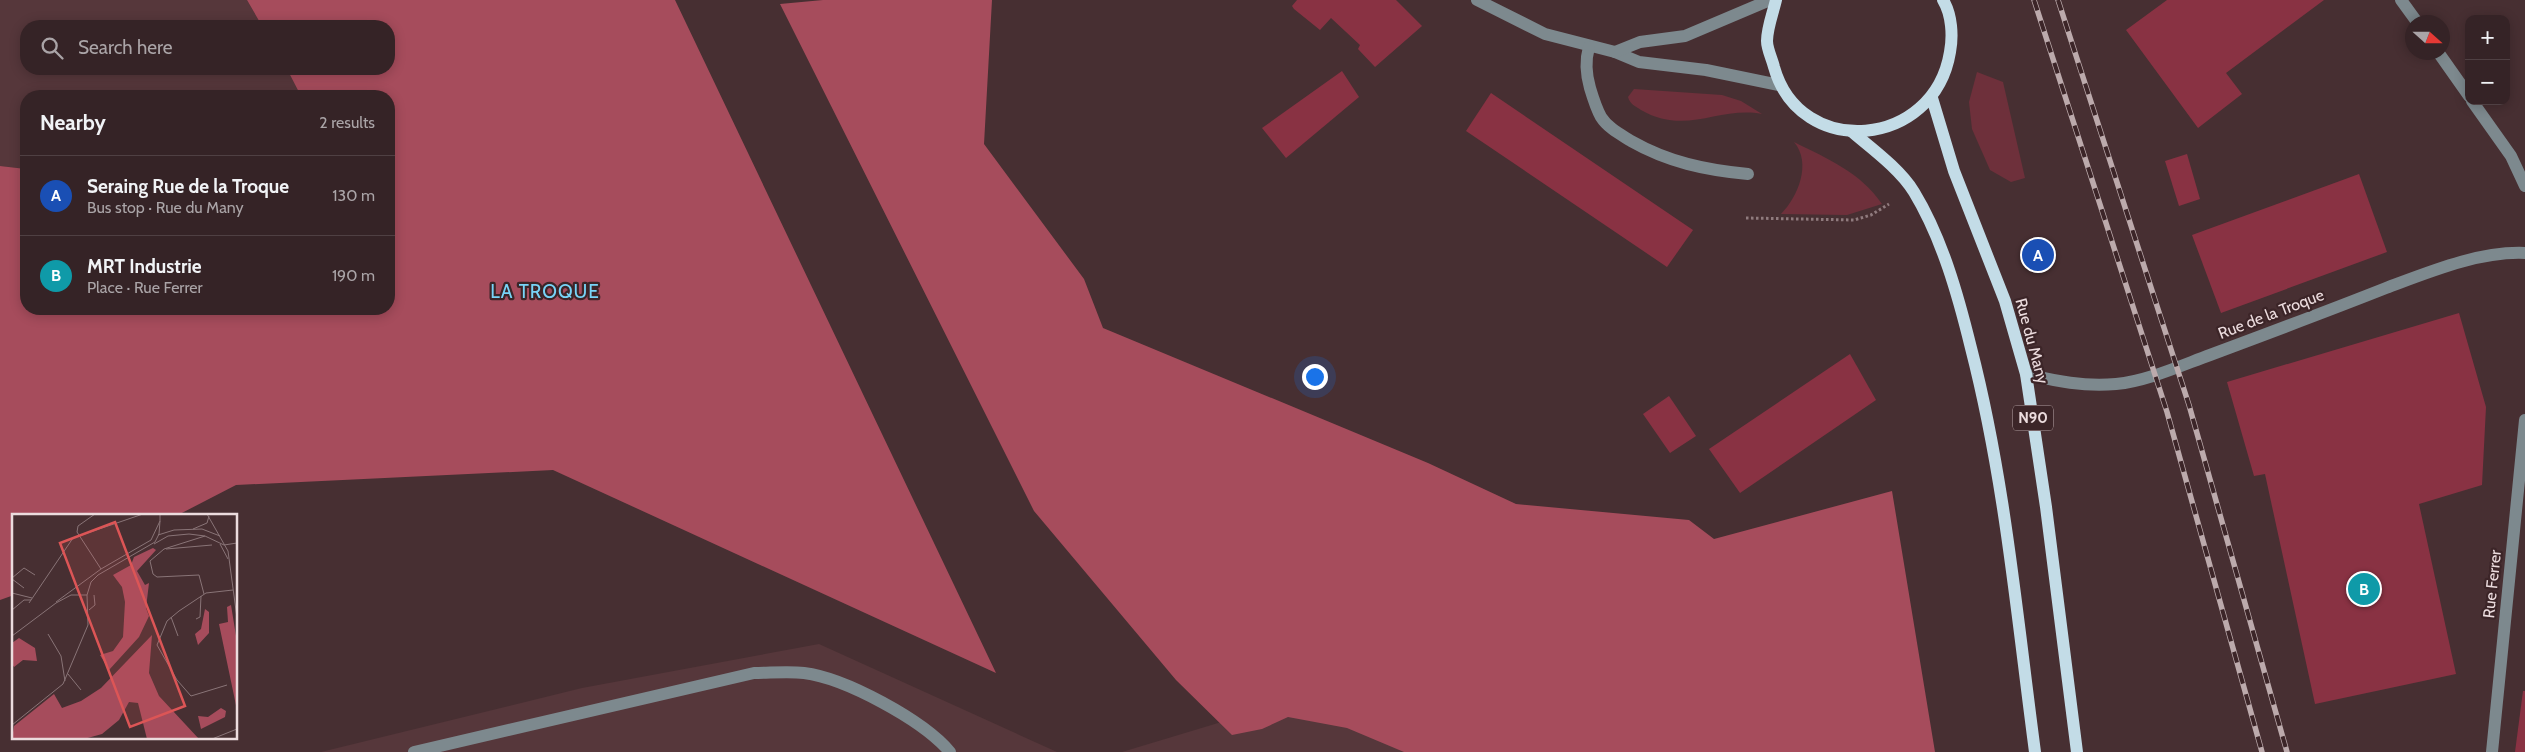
<!DOCTYPE html>
<meta charset="utf-8">
<style>
:root{--surface:#352326;--page:#3d2b2e;--text:#f1f3f6;--muted:#aaa4a7;--line:#4f4043;--accent:#db2777}
body{margin:0;font-family:Cabin,sans-serif;background:var(--page);color:var(--text)}
.controls{position:absolute;right:15px;top:15px;display:grid;overflow:hidden;border-radius:10px;box-shadow:0 2px 12px #0003}
.controls button{width:45px;height:45px;display:grid;place-items:center;padding:0;border:0;border-bottom:1px solid var(--line);background:var(--surface);color:var(--text);font:25px sans-serif}
.compass{position:absolute;left:2405px;top:15px;width:45px;height:45px;border-radius:50%;background:var(--surface);box-shadow:0 2px 12px #0003;rotate:111deg}
.you{position:absolute;left:1314px;top:376px;width:18px;height:18px;margin:-12px;border:4px solid #fff;border-radius:50%;background:#1a73e8;box-shadow:0 0 0 8px #1a73e833}
.badge{display:grid;place-items:center;width:32px;height:32px;border-radius:50%;background:var(--accent);color:#fff;font-size:16px;font-weight:700}
.pin{position:absolute;translate:-50% -50%;border:2px solid #fff;box-shadow:0 1px 5px #0006}
.list{margin:0;padding:0;list-style:none}
h2{display:flex;justify-content:space-between;align-items:center;height:65px;margin:0;padding:0 20px;font-size:21px}
h2 small{font-size:16px;font-weight:400;color:var(--muted)}
.list li{display:grid;grid-template-columns:32px 1fr auto;gap:15px;align-items:center;box-sizing:border-box;height:80px;padding:0 20px;border-top:1px solid var(--line)}
.list b{display:block;font-size:19px;white-space:nowrap}
.list p{margin:0;font-size:16px;white-space:nowrap;color:var(--muted)}
.list em{font-size:16px;font-style:normal;color:var(--muted)}
.icon{flex:none;width:28px;height:28px;fill:none;stroke:currentColor;stroke-width:2;stroke-linecap:round;stroke-linejoin:round}
.map{position:relative;flex:none;width:2525px;height:752px;overflow:hidden}
.search{position:absolute;background:var(--surface);box-shadow:0 2px 12px #0003;left:20px;top:20px;width:375px;height:55px;display:flex;align-items:center;gap:12px;box-sizing:border-box;padding:0 18px;border-radius:20px;color:var(--muted);font-size:19px}
.panel{position:absolute;background:var(--surface);box-shadow:0 2px 12px #0003;left:20px;top:90px;width:375px;height:225px;border-radius:20px}
.map>svg:first-child{display:block}
.built{fill:#56373b}
.green{fill:#6e303b}
.forest{fill:#a64c5c}
.building{fill:#893243}
.lines{fill:none;stroke-linecap:round;stroke-linejoin:round}
.path{stroke:#907b7e;stroke-width:3;stroke-dasharray:2.5 2.5;stroke-linecap:butt}
.minor{stroke:#7d898e;stroke-width:12}
.major{stroke:#c3dce7;stroke-width:12}
.rail-casing{stroke:#bcaaac;stroke-width:5.5}
.rail{stroke:#3c2528;stroke-width:4;stroke-dasharray:11;stroke-linecap:butt}
.labels{text-anchor:middle;dominant-baseline:central;stroke-width:4.5;stroke-linejoin:round;paint-order:stroke}
.shield{fill:#3c2528;stroke:#b7a5a7;stroke-width:1}
.shield-label{font-size:15px;font-weight:bold;fill:#ecdcde}
.street-label{font-size:16px;fill:#ecdcde;stroke:#3c2528}
.quarter-label{font-size:19px;letter-spacing:1px;fill:#78d4f7;stroke:#3c2528}
.inset-road{fill:none;stroke:#897477;stroke-width:1}
.view{fill:#dc5556;fill-opacity:0.15;stroke:#dc5556;stroke-width:2.5}
.inset-edge{fill:none;stroke:#ecdcde;stroke-width:2.5}
</style>
<div class="map">
<svg width="2525" height="752" viewBox="0 0 2525 752">
<rect width="100%" height="100%" fill="#472f32"/>
<g class="built">
<path d="M0,0h247l15,26h-236v43h261l15,25 -1,2h-275v73l-26,-3z"/>
<path d="M819,644l238,108h-736l261,-64z"/>
<path d="M1278,705l158,47h-314z"/>
</g>
<g class="green">
<path d="M1977,72l26,10 22,96 -14,4 -21,-12 -18,-41 -3,-27z"/>
<path d="M1634,89l88,6 19,6 21,13c-43,-8 -76,22 -121,-4 -6,-4 -11,-6 -13,-13z"/>
<path d="M1794,142c34,17 66,30 88,62l-35,11 -66,-1c17,-17 31,-51 13,-72z"/>
</g>
<g class="forest">
<path d="M247,0h428l321,673 -443,-203 -317,15 -60,31h-162v79l-14,5v-434l26,3v140h363v-213h-88l-14,-27h102v-43h-127z"/>
<path d="M823,0h169l-8,144 100,135 19,49 325,135 88,41 173,16 25,19 178,-48 43,261h-531l-57,-24 -59,-11 -26,12 -30,6 -56,-55 -142,-169 -254,-507z"/>
</g>
<g class="building">
<path d="M1297,0h99l26,26 -47,41 -17,-18 2,-4 -29,-27 -11,12 -26,-21 -2,-3z"/>
<path d="M2167,0h157l-98,73 16,21 -44,34 -72,-98z"/>
<path d="M1342,71l17,26 -73,61 -24,-30z"/>
<path d="M1491,93l202,137 -26,37 -201,-136z"/>
<path d="M2187,154l13,45 -21,7 -14,-45z"/>
<path d="M2359,174l28,78 -166,61 -29,-78z"/>
<path d="M2459,313l27,94 -4,78 -63,19 37,170 -141,30 -50,-230 -11,2 -27,-94z"/>
<path d="M1850,354l26,46 -136,93 -31,-44z"/>
<path d="M1669,396l27,40 -26,17 -27,-39z"/>
<path d="M2523,691h2v61h-10z"/>
</g>
<g class="lines">
<path class="path" d="M1746,218l108,2 17,-5 18,-11"/>
<g class="minor">
<path d="M1477,0l68,34 70,18 24,10 67,8 73,15"/>
<path d="M2401,0l16,22"/>
<path d="M1589,47c-4,14 -3,27 1,41 3,10 6,20 11,29 7,11 19,17 30,24 37,21 74,29 117,33"/>
<path d="M1615,52l25,-10 45,-6 85,-36"/>
<path d="M2438,52l31,44"/>
<path d="M2472,101l39,55 14,30"/>
<path d="M2026,374c30,7 58,13 90,10 31,-3 64,-18 94,-29 59,-22 118,-44 176,-67 43,-16 93,-37 139,-35"/>
<path d="M414,752l340,-79c16,0 34,-2 50,0 41,5 119,47 146,79"/>
<path d="M2492,752l33,-332"/>
</g>
<g class="major">
<path d="M1776,0c-3,13 -9,28 -9,41 0,8 5,18 7,26 26,93 160,82 176,-15 3,-16 2,-37 -7,-52"/>
<path d="M1932,98l22,73 51,130 21,73 20,133 31,245"/>
<path d="M1851,131c20,17 49,38 63,61 28,46 44,103 57,156 34,132 46,269 64,404"/>
</g>
<g class="rail-casing">
<g id="rail">
<path d="M2034,0l133,412 95,340"/>
<path d="M2058,0l131,405 98,347"/>
</g>
</g>
<use href="#rail" class="rail"/>
</g>
<g class="labels">
<rect class="shield" x="2013" y="405.5" width="40" height="25" rx="4"/>
<g class="shield-label">
<text x="2033" y="418">N90</text>
</g>
<g class="street-label">
<text transform="translate(2271 314) rotate(-21)">Rue de la Troque</text>
<text transform="translate(2032 341) rotate(75)">Rue du Many</text>
<text transform="translate(2492 584) rotate(-84)">Rue Ferrer</text>
</g>
<g class="quarter-label">
<text x="545" y="291">LA TROQUE</text>
</g>
</g>
<g transform="translate(12 514)">
<rect width="225" height="225" fill="#472f32"/>
<path d="M141,34l3,2 -19,21 8,14 4,-2 -3,25 3,8 -10,21 -30,33 -9,-15 13,-4 10,-14 2,-35 -3,-15 -9,-12 18,-10 3,-8zM219,91l6,37v68l-18,-86 9,-2 -1,-15zM193,95l4,3v21l-11,12 -3,-11 6,-5zM140,121l-3,38 10,23 40,43h-52l-9,-36 -9,-1 -10,18 -17,14 -18,5h-72l2,-13 40,-32 8,14 19,-7 20,-13zM7,124l16,10 2,13 -14,-1 -9,7 -2,-3v-21zM209,194l5,3 -1,6 -24,12 -3,-13 10,1z" fill="#a64c5c"/>
<path class="inset-road" d="M83,0l-17,12 -1,6 24,37M195,0l21,37 9,67M181,15l14,-6 2,-7M146,21l16,-5 28,-1 18,7M142,30l14,-8 21,-2 16,2 19,9 13,-2M208,30l8,15M154,35l46,-4M0,64l12,-10 11,7M0,65l12,9M0,79l20,5M192,80l-5,-19 -42,2 -4,-3 -3,-13 14,-12 41,-13M44,88l45,-33 50,-29 9,-19v-7M17,89l44,-65 70,-24M0,96l12,-10h7M77,96l6,-5 -1,-10M159,103l7,19M184,105l4,-2 1,-21M36,120l13,22 4,25M0,122l44,-33 15,-8h16l4,-13 7,-7 57,-33 4,-8 1,-13M56,160l13,16M215,171l-36,11 -14,-16 -20,-35 10,-24 12,-10 27,-18 27,-3M0,211l51,-41 25,-59 -1,-30M200,225l25,-10"/>
<path class="view" d="M103,8l70,184 -55,21 -70,-184z"/>
<rect width="225" height="225" class="inset-edge"/>
</g>
</svg>
<div class="controls">
<button>+</button>
<button>−</button>
</div>
<svg class="compass" viewBox="-18 -18 36 36"><path d="M0-13l5 13h-10z" fill="#e53935"/><path d="M0 13l5-13h-10z" fill="#aaa4a7"/></svg>
<div class="you"></div>
<div class="pin badge" style="left:2038px;top:255px;background:#1a4fb4">A</div>
<div class="pin badge" style="left:2364px;top:589px;background:#0f9aa8">B</div>
<div class="search"><svg class="icon" aria-label="search" viewBox="0 0 24 24"><circle cx="10" cy="10" r="6"/><path d="M15 15l6 6"/></svg>Search here</div>
<section class="panel">
<h2>Nearby<small>2 results</small></h2>
<ul class="list">
<li><span class="badge" style="background:#1a4fb4">A</span><div><b>Seraing Rue de la Troque</b><p>Bus stop · Rue du Many</p></div><em>130 m</em></li>
<li><span class="badge" style="background:#0f9aa8">B</span><div><b>MRT Industrie</b><p>Place · Rue Ferrer</p></div><em>190 m</em></li>
</ul>
</section>
</div>
